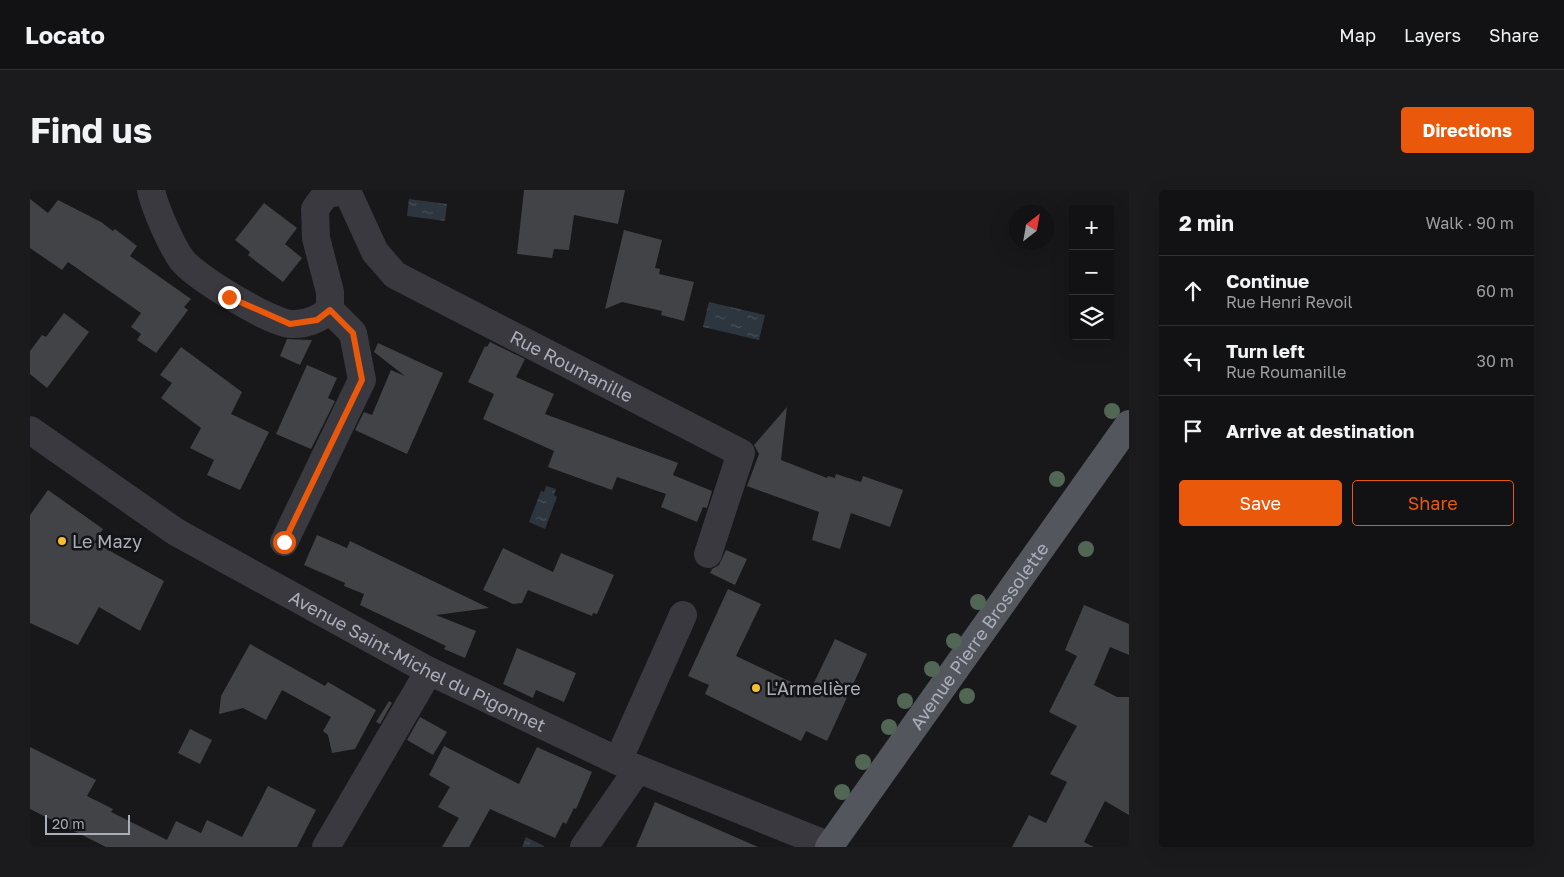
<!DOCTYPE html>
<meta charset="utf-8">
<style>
:root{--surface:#121214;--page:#1b1b1d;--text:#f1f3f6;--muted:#9c9ea0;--line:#313234;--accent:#ea580c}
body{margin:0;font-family:"Golos Text",sans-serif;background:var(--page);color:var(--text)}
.controls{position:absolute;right:15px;top:15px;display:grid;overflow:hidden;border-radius:5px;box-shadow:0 5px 20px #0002}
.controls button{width:45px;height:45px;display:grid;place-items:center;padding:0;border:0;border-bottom:1px solid var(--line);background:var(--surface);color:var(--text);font:25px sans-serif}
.compass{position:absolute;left:979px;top:15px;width:45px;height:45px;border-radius:50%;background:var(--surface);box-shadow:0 5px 20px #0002;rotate:31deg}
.scale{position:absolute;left:15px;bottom:12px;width:85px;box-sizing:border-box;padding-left:5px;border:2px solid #aaaeba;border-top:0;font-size:14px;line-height:18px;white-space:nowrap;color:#aaaeba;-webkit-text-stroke:4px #131315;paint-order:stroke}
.stop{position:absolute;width:15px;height:15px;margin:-11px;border:4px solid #ea580c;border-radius:50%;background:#fff}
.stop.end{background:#ea580c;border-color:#fff;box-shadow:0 1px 5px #0008}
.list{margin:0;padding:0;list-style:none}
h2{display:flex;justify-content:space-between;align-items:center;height:65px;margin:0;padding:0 20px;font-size:21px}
h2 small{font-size:16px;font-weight:400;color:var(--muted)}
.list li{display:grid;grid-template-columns:32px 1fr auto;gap:15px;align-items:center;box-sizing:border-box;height:70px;padding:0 20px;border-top:1px solid var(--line)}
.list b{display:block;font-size:19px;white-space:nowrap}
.list p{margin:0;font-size:16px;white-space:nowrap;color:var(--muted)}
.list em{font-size:16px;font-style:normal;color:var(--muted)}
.actions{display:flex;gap:10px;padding:15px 20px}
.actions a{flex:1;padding:11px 0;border:1px solid var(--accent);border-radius:5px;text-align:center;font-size:18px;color:var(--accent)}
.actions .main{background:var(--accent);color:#fff}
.icon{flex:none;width:28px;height:28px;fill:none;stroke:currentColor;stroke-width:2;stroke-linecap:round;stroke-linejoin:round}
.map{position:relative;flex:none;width:1099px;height:657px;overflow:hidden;border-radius:5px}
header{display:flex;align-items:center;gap:30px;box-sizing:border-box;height:70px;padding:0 25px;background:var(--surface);border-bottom:1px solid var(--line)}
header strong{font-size:24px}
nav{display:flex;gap:28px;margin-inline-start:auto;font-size:18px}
.intro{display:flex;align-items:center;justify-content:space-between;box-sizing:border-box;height:120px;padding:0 30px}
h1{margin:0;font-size:35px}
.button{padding:12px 22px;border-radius:5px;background:var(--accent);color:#fff;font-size:18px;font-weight:700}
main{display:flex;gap:30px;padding:0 30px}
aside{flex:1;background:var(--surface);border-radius:5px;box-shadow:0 5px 20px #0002}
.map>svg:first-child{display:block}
.water{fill:url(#water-ripples)}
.building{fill:#424347}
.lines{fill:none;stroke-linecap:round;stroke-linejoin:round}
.minor{stroke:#39393f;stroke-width:28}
.primary{stroke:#54565e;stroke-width:28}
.tree{fill:#516654}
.route{stroke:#ea580c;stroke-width:6}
.poi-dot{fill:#f8bd31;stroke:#131315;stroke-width:2}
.labels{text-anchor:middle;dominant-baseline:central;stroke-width:5;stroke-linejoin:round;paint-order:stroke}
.street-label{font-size:18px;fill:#aaaeba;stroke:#131315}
.poi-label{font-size:18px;fill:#aaaeba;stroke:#131315;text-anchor:start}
</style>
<header>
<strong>Locato</strong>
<nav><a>Map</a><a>Layers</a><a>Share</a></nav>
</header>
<div class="intro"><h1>Find us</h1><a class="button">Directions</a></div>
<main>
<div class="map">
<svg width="1099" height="657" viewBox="0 0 1099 657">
<defs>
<pattern id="water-ripples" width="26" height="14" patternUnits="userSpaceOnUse" patternTransform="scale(1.25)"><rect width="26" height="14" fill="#2d363f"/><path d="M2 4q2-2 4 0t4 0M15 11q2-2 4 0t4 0" fill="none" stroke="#495159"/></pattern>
</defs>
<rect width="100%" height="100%" fill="#18181a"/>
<g class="water">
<path d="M379,9l38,5 -2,17 -38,-5z"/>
<path d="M679,112l56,13 -6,25 -56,-13z"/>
<path d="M516,296l10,3 -2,6 3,2 -12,32 -16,-7 12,-31 3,1z"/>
<path d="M496,647l18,9v1h-22z"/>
</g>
<g class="building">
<path d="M494,0h101l-7,34 -44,-9 -5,35 -15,-1 -2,9 -35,-4z"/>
<path d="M0,9l18,14 10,-13 43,22 12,9 2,-2 22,17 -7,10 61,43 -7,8 4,3 -32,43 -19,-13 4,-6 -10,-7 10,-14 -73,-51 -6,8 -32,-22z"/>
<path d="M234,13l33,25 -12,16 17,14 -19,24 -35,-27 2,-3 -15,-12z"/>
<path d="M594,40l38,10 -7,28 5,1 -1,5 35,8 -10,39 -23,-6 1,-4 -40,-9 -17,7z"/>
<path d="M34,123l25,19 -42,56 -17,-14v-23l12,-16 4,2z"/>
<path d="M257,149l25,1 -12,25 -20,-9z"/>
<path d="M460,152l35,17 -9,18 38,17 -9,20 133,49 -5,12 39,16 -5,17 -4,-1 -6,15 -36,-15 5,-13 -49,-17 -5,13 -64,-23 6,-16 -71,-32 11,-25 -26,-12 17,-36 2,1z"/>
<path d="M348,153l65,30 -36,81 -52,-24 9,-18 8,3 19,-45 14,6 -31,-24z"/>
<path d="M151,157l61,45 -11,22 38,18 -29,58 -33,-15 7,-15 -24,-12 11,-20 -40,-30 11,-15 -12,-8z"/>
<path d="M277,175l30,13 -9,20 7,3 -24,48 -35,-15z"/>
<path d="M757,217l-6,53 46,18 1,-2 7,2 1,-4 25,8 2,-6 40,14 -13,37 -39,-14 -11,36 -28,-9 7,-28 -72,-26 12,-32 -5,-9z"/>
<path d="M18,300l55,39 -9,13 70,39 -24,50 -41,-24 -21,38 -48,-22v-108z"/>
<path d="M287,345l30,13 3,-7 139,67 -53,7 40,16 -11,27 -21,-9 2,-3 -86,-41 4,-11 -20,-8 1,-3 -41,-18z"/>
<path d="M473,358l50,24 8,-19 53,22 -17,39 -4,-1 -1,3 -64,-26 -6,13 -9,1 -30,-14z"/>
<path d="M696,360l21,9 -12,26 -25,-12 2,-4 7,-4z"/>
<path d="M698,399l33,15 -25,52 74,35 25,-52 32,15 -40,87 -21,-10 -5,10 -96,-47 4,-9 -21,-9z"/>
<path d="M1054,415l45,19v31l-19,-8 -16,38 23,12h12v118l-24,-14 -21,41 10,5h-82l17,-32 17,8 21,-41 -17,-8 27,-48 -28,-14 28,-56 -12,-6z"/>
<path d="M220,454l75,42 3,-4 48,28 -21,39 -23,4 -4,-18 -5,-4 8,-14 -49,-27 -16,30 -23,-12 -24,6 2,-18z"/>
<path d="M487,458l59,25 -12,29 -28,-12 -3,8 -30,-14z"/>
<path d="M359,511l3,2 -12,21 -4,-2z"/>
<path d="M390,527l27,15 -14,23 -26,-15z"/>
<path d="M160,539l22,11 -12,24 -22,-11z"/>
<path d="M414,556l75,38 18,-37 55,25 -16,37 -2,-1 -8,16 -3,-2 -8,16 -65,-29 -21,38h-27l17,-29 -21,-11 12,-20 -21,-12z"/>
<path d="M0,557l66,33 -9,16 26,13 -2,3 56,28 9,-19 25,12 6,-13 35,17 26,-51 48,24 -19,37h-191l-76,-38z"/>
<path d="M625,612l103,45h-122z"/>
</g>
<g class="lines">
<g class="minor">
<path id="s1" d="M121,0c3,16 21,57 31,70 13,17 89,63 109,64 15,1 28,-5 39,-14v-18l-14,-54 -1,-29 11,-15 21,-3 28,61 20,23 346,178 -33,101"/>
<path id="s2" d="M0,240l146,102 253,139 189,90 212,85"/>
<path d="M254,352l78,-162 -9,-47 -23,-23"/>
<path d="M588,571l65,-146"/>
<path d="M296,657l103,-176"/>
<path d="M554,657l54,-78"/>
</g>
<path class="primary" id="s3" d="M799,657l300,-423"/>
</g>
<g class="tree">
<circle cx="1082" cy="221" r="8"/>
<circle cx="1027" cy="289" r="8"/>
<circle cx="1056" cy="359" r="8"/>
<circle cx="948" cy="412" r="8"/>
<circle cx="924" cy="451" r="8"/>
<circle cx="902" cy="479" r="8"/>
<circle cx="937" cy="506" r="8"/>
<circle cx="875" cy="511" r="8"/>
<circle cx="859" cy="537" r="8"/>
<circle cx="833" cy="572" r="8"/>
<circle cx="812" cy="602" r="8"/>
</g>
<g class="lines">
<path class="route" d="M199,107l61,27 27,-4 13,-10 23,23 9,47 -78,162"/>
</g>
<g class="poi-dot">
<circle cx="32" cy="351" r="5"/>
<circle cx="726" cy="498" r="5"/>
</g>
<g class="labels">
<g class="street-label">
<text stroke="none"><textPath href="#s1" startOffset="686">Rue Roumanille</textPath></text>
<text stroke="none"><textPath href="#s3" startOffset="259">Avenue Pierre Brossolette</textPath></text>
<text stroke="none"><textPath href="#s2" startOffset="452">Avenue Saint-Michel du Pigonnet</textPath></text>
</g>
<g class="poi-label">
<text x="42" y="351">Le Mazy</text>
<text x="736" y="498">L'Armelière</text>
</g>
</g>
</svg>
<div class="controls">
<button>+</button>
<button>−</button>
<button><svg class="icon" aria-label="layers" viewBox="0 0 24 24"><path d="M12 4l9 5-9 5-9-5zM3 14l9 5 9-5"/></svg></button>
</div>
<svg class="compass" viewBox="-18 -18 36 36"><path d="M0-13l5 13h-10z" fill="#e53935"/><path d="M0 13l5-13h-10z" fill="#9c9ea0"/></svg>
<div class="scale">20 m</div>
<div class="stop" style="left:254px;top:352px"></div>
<div class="stop end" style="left:199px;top:107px"></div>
</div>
<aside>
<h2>2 min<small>Walk · 90 m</small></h2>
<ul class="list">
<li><svg class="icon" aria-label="ahead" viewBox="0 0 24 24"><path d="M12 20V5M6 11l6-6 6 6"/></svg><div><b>Continue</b><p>Rue Henri Revoil</p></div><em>60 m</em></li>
<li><svg class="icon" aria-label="left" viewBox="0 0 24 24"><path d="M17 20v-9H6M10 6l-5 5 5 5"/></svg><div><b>Turn left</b><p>Rue Roumanille</p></div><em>30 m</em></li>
<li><svg class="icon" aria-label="arrive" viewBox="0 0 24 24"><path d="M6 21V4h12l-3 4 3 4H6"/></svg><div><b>Arrive at destination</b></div></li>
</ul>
<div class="actions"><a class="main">Save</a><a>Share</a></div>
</aside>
</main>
